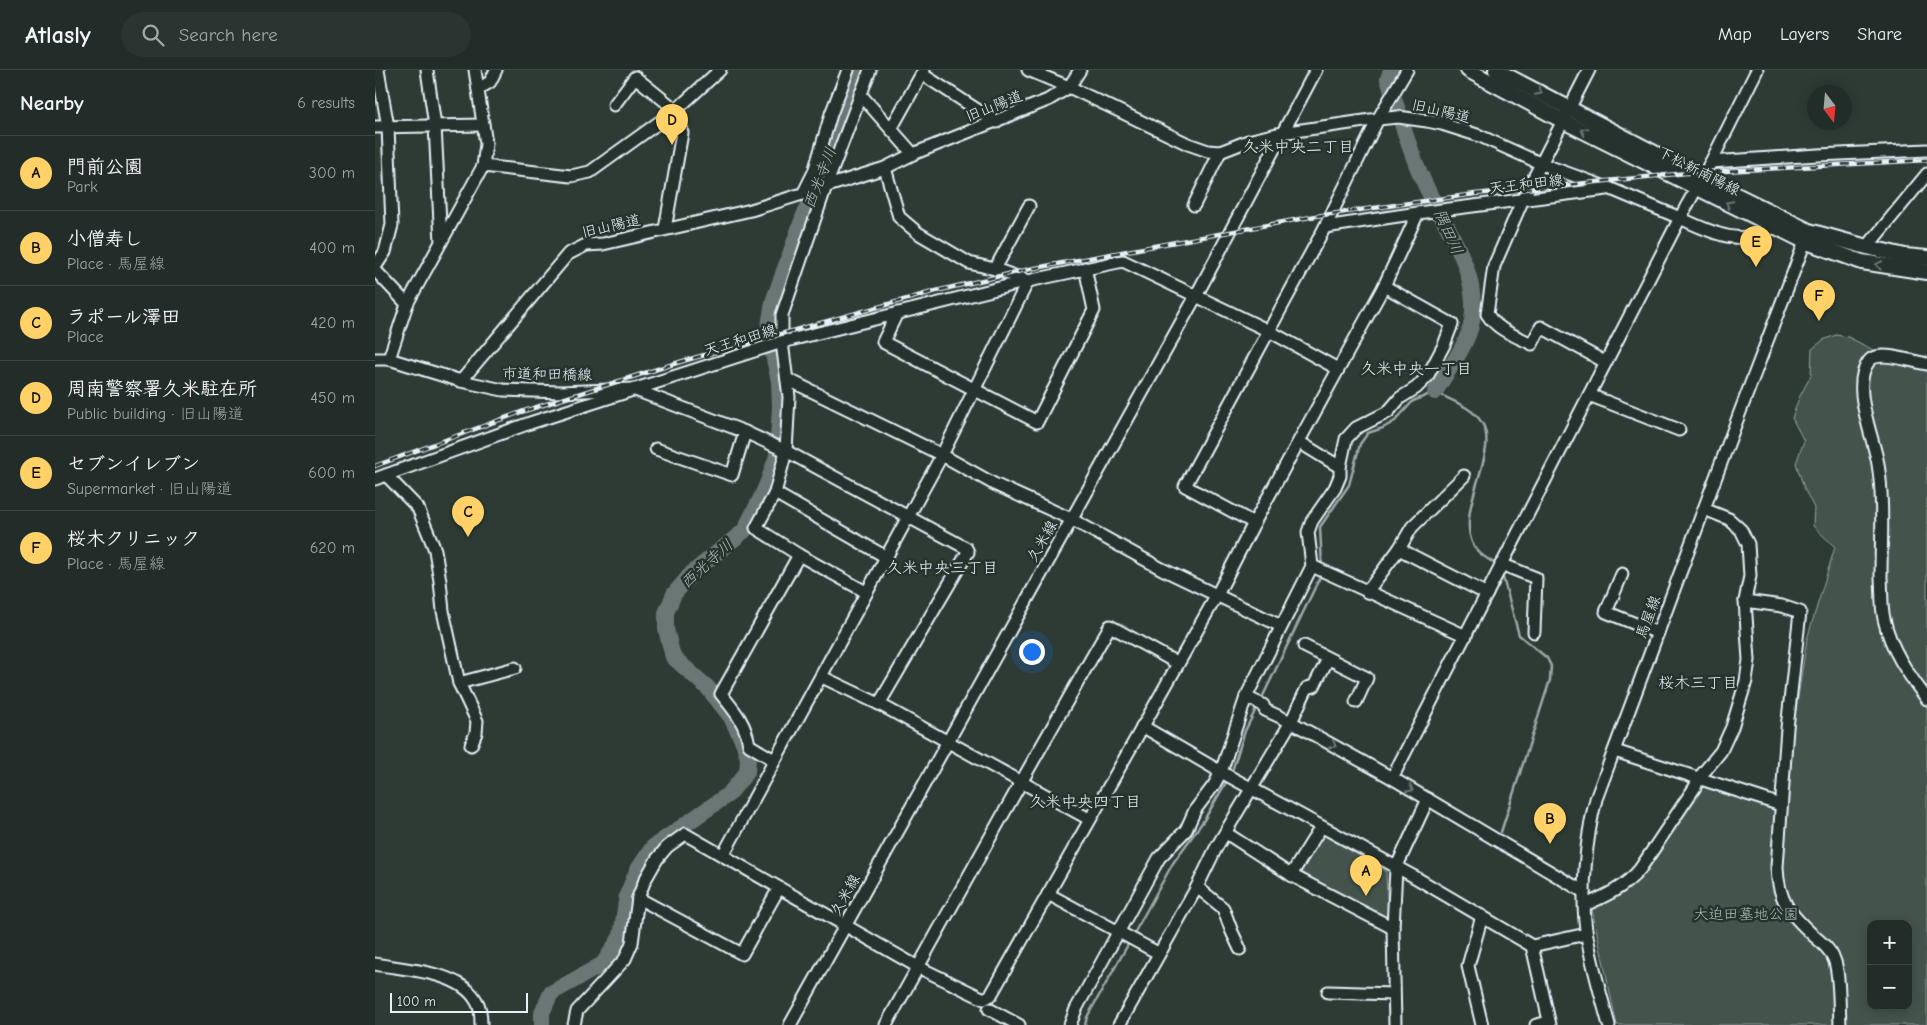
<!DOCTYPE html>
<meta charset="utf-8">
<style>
:root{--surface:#222c28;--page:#2a3430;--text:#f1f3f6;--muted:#a2a7a8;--line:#3f4845;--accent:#ffd166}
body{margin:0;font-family:"Comic Neue","Klee One",sans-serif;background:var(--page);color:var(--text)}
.controls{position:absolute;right:15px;bottom:15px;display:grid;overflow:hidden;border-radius:10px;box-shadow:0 2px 12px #0003}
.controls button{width:45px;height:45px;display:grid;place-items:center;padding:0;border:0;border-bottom:1px solid var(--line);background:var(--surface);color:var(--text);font:25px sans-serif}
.compass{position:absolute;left:1432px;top:15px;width:45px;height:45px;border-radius:50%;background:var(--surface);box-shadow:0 2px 12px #0003;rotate:164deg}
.scale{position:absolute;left:15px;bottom:12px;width:138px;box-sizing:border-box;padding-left:5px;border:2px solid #e8f1f8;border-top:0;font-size:14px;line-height:18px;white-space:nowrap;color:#e8f1f8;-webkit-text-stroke:4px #26332d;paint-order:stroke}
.you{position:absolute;left:656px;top:581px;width:18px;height:18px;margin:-12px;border:4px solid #fff;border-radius:50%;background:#1a73e8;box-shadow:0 0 0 8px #1a73e833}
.badge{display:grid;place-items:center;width:32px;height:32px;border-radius:50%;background:var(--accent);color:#111;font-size:16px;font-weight:700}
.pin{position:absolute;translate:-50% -41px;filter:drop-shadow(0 1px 2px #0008)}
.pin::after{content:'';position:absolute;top:26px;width:18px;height:15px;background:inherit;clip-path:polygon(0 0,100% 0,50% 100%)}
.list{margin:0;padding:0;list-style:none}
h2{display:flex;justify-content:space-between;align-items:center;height:65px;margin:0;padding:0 20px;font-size:21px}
h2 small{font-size:16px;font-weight:400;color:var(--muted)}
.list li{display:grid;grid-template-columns:32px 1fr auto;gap:15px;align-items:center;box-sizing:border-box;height:75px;padding:0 20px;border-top:1px solid var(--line)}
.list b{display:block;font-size:19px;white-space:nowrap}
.list p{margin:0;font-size:16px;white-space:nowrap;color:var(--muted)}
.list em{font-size:16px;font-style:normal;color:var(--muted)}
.icon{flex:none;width:28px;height:28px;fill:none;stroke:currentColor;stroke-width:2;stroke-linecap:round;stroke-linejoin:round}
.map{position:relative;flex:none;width:1552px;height:955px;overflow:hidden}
header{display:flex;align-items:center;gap:30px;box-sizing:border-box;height:70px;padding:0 25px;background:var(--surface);border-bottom:1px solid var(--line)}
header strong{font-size:24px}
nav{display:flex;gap:28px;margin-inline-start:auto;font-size:18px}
.search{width:350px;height:45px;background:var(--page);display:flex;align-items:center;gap:12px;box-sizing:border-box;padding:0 18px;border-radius:28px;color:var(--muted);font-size:19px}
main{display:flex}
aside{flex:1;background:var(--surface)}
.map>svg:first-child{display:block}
.green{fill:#45524e;stroke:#96a2a3;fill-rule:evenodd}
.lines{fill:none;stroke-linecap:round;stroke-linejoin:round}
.stream{stroke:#9da8a9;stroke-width:2.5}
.river{stroke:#6b7775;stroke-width:16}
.minor-casing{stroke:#e8f1f8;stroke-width:15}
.major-casing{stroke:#e8f1f8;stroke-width:18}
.minor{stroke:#26332d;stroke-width:11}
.major{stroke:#26332d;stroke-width:14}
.rail-casing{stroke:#e8f1f8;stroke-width:4.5}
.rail{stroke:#26332d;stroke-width:2.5;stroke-dasharray:8;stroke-linecap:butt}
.oneway{stroke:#6a7674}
.labels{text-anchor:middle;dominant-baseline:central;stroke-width:5;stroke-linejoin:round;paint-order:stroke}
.street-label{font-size:15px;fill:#e8f1f8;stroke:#26332d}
.park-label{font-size:15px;fill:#afb9bc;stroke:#26332d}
.neighbourhood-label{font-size:16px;fill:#e8f1f8;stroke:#26332d}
.water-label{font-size:16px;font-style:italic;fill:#b0babd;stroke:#26332d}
</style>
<header>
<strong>Atlasly</strong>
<div class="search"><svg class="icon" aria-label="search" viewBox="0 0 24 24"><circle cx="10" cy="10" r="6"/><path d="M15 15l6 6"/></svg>Search here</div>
<nav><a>Map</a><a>Layers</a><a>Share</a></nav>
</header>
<main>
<aside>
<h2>Nearby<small>6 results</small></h2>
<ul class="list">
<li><span class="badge">A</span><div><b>門前公園</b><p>Park</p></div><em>300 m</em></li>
<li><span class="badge">B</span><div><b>小僧寿し</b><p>Place · 馬屋線</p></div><em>400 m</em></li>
<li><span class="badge">C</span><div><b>ラポール澤田</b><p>Place</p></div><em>420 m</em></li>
<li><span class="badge">D</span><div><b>周南警察署久米駐在所</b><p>Public building · 旧山陽道</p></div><em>450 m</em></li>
<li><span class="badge">E</span><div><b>セブンイレブン</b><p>Supermarket · 旧山陽道</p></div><em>600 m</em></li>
<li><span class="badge">F</span><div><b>桜木クリニック</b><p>Place · 馬屋線</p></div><em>620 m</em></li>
</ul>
</aside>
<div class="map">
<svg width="1552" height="955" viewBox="0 0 1552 955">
<rect width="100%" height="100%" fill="#2e3b35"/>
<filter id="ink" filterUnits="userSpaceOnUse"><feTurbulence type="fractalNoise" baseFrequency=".02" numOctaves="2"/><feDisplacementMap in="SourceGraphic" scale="10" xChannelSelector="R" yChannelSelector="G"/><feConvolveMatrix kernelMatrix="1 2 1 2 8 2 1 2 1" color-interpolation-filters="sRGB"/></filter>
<g filter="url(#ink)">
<g class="green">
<path d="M1461,265l12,2 33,17 46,10v661h-310l-26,-120 22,-6 26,-23 60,-96 82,28 26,-169 28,-92 -22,-21 1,-18 -10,-20 -8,-25 8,-22 -12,-23 7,-20 12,-23 1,-26 11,-9zM1496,854h37v82h-37z"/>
<path d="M948,765l63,36 2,50 -87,-49z"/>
</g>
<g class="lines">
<g class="stream">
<path d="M947,497l-2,-40 29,-42 11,-41 8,-11 15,-5 12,-7 18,-20 22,-9c15,8 38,15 47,31 18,28 -25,83 -10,119 4,11 16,17 25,23"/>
<path d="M886,630l60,-125"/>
<path d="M856,704l14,-43 13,-26"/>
<path d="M1126,762l49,-152 1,-14 -4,-8 -28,-23 -17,-61"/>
<path d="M757,867l41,-74 31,-43 24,-41"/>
<path d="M710,955l2,-8 43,-76"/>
</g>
<g class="river">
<path d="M1016,0l-3,9c11,34 20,69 35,101 20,45 57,89 49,141 -4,24 -25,50 -37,71"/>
<path d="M167,955v-12l9,-20 52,-29 18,-28 6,-41 10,-24 16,-24 76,-53 18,-22 1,-13 -4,-15 -13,-27 -23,-29 -35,-31 -7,-28v-16l8,-19 18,-21 52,-42 17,-33 8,-19 8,-23 3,-50 -1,-25 -11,-49 5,-30 30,-84 37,-87 21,-61"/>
</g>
<g class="minor-casing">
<g id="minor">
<path d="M52,0l8,56 6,116"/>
<path d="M653,0l41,17 119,57 20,7 12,1 28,-11 33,-8 97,-14 20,-2 29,4 15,3 38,12 62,28 69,25 69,29 31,-56 46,-92"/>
<path d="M1214,0l-66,129 -29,67 -7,48c10,16 29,22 45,30l9,-17 64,35"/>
<path d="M547,4l74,48"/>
<path d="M103,19l12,-7 6,-12"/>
<path d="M485,24l53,60"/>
<path d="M239,35l21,-28 41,33 6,23 -17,96"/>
<path d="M0,57l108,-2"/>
<path d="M516,59l33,-59"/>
<path d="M1336,92l107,-7 109,-5"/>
<path d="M108,96l88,10 19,-4 86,-62 44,-40"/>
<path d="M510,98l14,49 19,16 51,30 26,6 34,-63"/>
<path d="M428,124l11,-22 17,-58 17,-44"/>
<path d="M819,135l26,-53"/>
<path d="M950,157l93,-14 189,-24"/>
<path d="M1492,177l60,-73"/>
<path d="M0,197l10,-15 7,-27 -4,-98 -10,-57"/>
<path d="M0,200l32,34"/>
<path d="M522,243l-14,29 154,80 57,-112 -9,-42"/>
<path d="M0,289h14l72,22 42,9 58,2 72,-3 112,43 41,19 180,97 2,4 -89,152"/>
<path d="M14,289l18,-55 76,-138 3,-22 -11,-74"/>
<path d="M1552,294c-14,-2 -49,-15 -58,-3 -19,24 4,74 9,103 6,37 3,76 3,114 1,13 0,28 3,41 7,31 24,55 43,80"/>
<path d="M412,309l155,76 52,29 77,35 91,50 119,57"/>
<path d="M86,311l107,-127 18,-9 17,-1 148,-34 134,-42 28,-14 135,-54 21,-13 11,-17"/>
<path d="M1214,325l90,35"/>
<path d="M924,372l41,25"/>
<path d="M281,379l76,26 13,-43"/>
<path d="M11,405l32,33 17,42 5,31 3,30 16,72 18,38 -1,12 -5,12"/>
<path d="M0,409l155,-56 252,-81 246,-61 95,-20 146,70 69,38"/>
<path d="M400,423l111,64"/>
<path d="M879,453l-69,-37 140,-259 53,-108 29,-49"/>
<path d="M1024,479l88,45"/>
<path d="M1126,494l35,14 -2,54"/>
<path d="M937,496l-4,-34 4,-11 23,-33 5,-12v-9l6,-28 10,-11 32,-16 12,-14 16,-10 11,-11 17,-32 8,-21 -68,-38"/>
<path d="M1247,504l-16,38 52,21"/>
<path d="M491,522l-67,-37 -43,-27 19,-35 11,-42 3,-54 -7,-55v-27l44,-129 44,-116"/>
<path d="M992,522l32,-43 13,-22 52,-51"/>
<path d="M1370,531l37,5 18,6 -13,116 -10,139c1,34 13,47 37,69 7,6 16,13 20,23 6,14 5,49 6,66"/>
<path d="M929,576l63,32 -11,24"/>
<path d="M447,607l57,27 210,115"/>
<path d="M84,613l56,-15"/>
<path d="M871,627l17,8 2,5 26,12 101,56 192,114"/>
<path d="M767,656l79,46 192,104 119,70 54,-12"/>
<path d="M1240,681l166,54"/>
<path d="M399,690l-25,-15c-3,-21 -14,-34 -28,-51l78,-139"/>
<path d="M1017,708l288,-560c30,14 64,31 93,9"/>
<path d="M851,763l65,42 102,53"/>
<path d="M348,785l219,-400 86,-174 -33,-12"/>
<path d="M916,805l30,-48"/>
<path d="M822,817l26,21 9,24 8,17"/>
<path d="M673,824l110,59"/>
<path d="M263,828l104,56 37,-66"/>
<path d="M1210,835c21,-9 40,-18 55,-36l55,-82 4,-9 22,-27 11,-24 14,-46 3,-21 -4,-59 5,-25 -2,-32 -7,-14 -12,-11 -25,-10"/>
<path d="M1107,846l-14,50 14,59"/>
<path d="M1157,876l18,79"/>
<path d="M0,894c31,6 86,7 102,38 4,6 4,16 4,23"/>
<path d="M953,922l66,2"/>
<path d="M614,939l30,16"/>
<path d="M199,955l3,-14 48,-52 7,-16 6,-45 7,-18 12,-21 10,-12 18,-13 233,133 66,32 7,-4 226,-400 37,-72 130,-237 34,-73"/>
<path d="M415,955l406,-729 120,-226"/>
<path d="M511,955c74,-134 148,-267 224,-399l67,37"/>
<path d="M695,955l6,-16 83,-151 27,-28 9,-20 19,-25 7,-13 25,-75 66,-131 154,70"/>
<path d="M744,955l78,-138 19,-39 75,-126 16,-34 7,-2 14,-27"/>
<path d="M1020,955l-2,-97 3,-60 32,-69"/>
<path d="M1161,955l13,-3"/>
<path d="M1234,955c-8,-30 -17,-59 -22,-89 -7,-39 -1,-99 9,-137l144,-387 68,-178"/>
</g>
</g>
<g class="major-casing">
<g id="major">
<path d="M1093,0l95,51 241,120 58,21 65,10"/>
<path d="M1121,0l206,108 107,53 58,16 38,9 22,2"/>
</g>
</g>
<use href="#minor" class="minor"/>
<use href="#major" class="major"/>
<g class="rail-casing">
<path id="rail" d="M0,396l146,-54 162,-51 253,-70 94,-22 286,-53 159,-22 212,-21 240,-13"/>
</g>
<use href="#rail" class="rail"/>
</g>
<defs><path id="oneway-chevron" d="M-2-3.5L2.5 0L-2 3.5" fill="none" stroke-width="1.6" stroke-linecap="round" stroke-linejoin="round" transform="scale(1.25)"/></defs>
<g class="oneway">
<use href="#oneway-chevron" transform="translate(1164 22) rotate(27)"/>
<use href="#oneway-chevron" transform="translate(1209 61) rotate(-154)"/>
<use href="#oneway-chevron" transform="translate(1354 134) rotate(-153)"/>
<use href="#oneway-chevron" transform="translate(1504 195) rotate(-169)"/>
<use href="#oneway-chevron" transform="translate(958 675) rotate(29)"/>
<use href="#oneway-chevron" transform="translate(1035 719) rotate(30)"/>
</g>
</g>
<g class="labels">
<g class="street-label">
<text transform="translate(619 36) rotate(-22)">旧山陽道</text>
<text transform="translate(1066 41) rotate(13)">旧山陽道</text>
<text transform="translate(1324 101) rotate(27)">下松新南陽線</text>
<text transform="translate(1151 114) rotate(-7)">天王和田線</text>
<text transform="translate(236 156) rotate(-13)">旧山陽道</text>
<text transform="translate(365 270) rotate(-17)">天王和田線</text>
<text transform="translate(172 304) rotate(1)">市道和田橋線</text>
<text transform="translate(667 471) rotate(-60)">久米線</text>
<text transform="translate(1273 547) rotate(-70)">馬屋線</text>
<text transform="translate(470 825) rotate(-61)">久米線</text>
</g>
<g class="park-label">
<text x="1371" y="844">大迫田墓地公園</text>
</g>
<g class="neighbourhood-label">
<text x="923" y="77">久米中央二丁目</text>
<text x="1041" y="299">久米中央一丁目</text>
<text x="567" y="498">久米中央三丁目</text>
<text x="1323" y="613">桜木三丁目</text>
<text x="710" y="732">久米中央四丁目</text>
</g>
<g class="water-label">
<text transform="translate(445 108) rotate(-69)">西光寺川</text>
<text transform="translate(1073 162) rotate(66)">隅田川</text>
<text transform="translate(332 494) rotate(-42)">西光寺川</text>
</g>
</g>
</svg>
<div class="controls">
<button>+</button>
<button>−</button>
</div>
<svg class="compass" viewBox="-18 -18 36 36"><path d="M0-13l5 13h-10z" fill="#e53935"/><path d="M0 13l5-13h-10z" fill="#a2a7a8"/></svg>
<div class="scale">100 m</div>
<div class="you"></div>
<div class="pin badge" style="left:991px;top:826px">A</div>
<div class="pin badge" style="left:1175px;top:774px">B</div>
<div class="pin badge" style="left:93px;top:467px">C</div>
<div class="pin badge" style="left:297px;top:75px">D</div>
<div class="pin badge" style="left:1381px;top:197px">E</div>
<div class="pin badge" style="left:1444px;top:251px">F</div>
</div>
</main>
